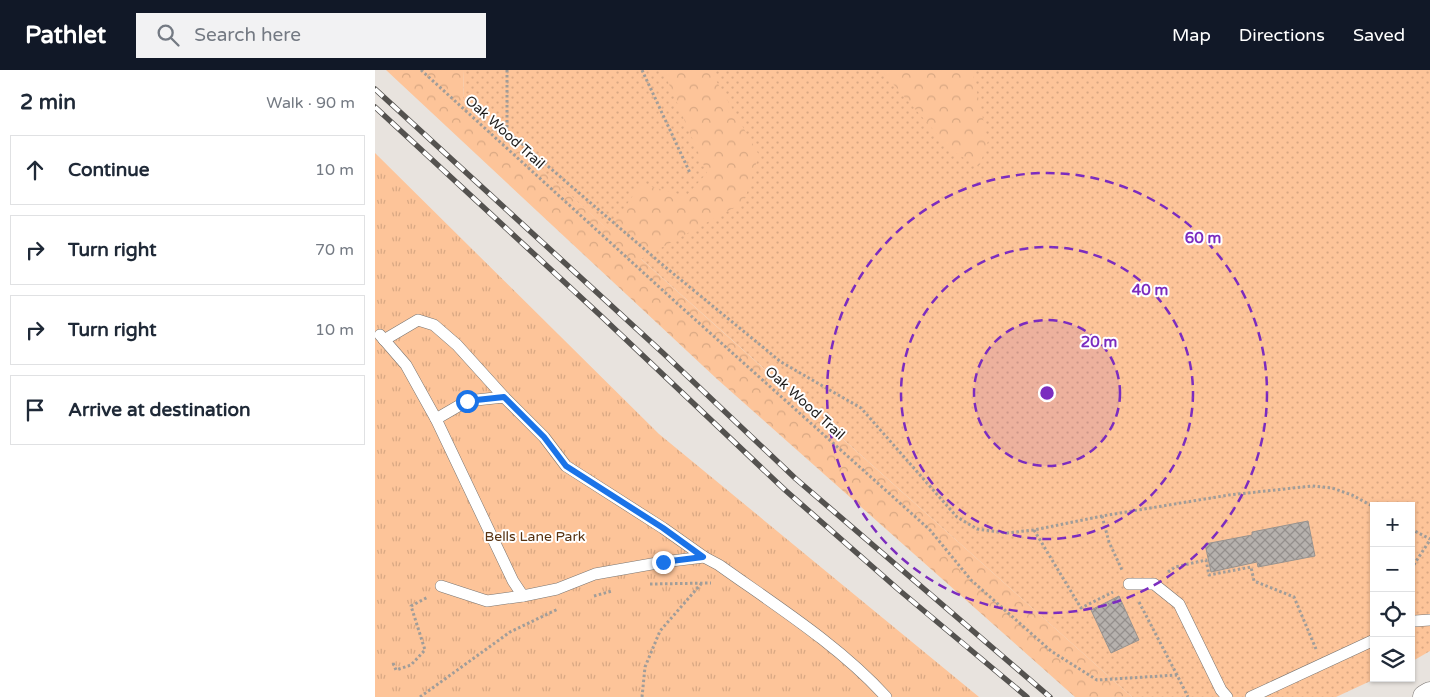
<!DOCTYPE html>
<meta charset="utf-8">
<style>
:root{--surface:#fff;--page:#f2f2f3;--text:#1f2937;--muted:#747a83;--line:#e0e1e3;--accent:#111827}
body{margin:0;font-family:"Varela Round",sans-serif;background:var(--page);color:var(--text)}
.controls{position:absolute;right:15px;bottom:15px;display:grid;overflow:hidden;border-radius:0px;box-shadow:0 1px 4px #0004}
.controls button{width:45px;height:45px;display:grid;place-items:center;padding:0;border:0;border-bottom:1px solid var(--line);background:var(--surface);color:var(--text);font:25px sans-serif}
.stop{position:absolute;width:15px;height:15px;margin:-11px;border:4px solid #1a73e8;border-radius:50%;background:#fff}
.stop.end{background:#1a73e8;border-color:#fff;box-shadow:0 1px 5px #0008}
.list{margin:0;padding:0;list-style:none}
h2{display:flex;justify-content:space-between;align-items:center;height:65px;margin:0;padding:0 20px;font-size:21px}
h2 small{font-size:16px;font-weight:400;color:var(--muted)}
.list li{display:grid;grid-template-columns:32px 1fr auto;gap:15px;align-items:center;box-sizing:border-box;height:70px;margin:0 10px 10px;padding:0 10px;border:1px solid var(--line);border-radius:0px}
.list b{display:block;font-size:19px;white-space:nowrap}
.list em{font-size:16px;font-style:normal;color:var(--muted)}
.icon{flex:none;width:28px;height:28px;fill:none;stroke:currentColor;stroke-width:2;stroke-linecap:round;stroke-linejoin:round}
.map{position:relative;flex:none;width:1055px;height:627px;overflow:hidden}
header{display:flex;align-items:center;gap:30px;box-sizing:border-box;height:70px;padding:0 25px;background:var(--accent);color:#fff}
header strong{font-size:24px}
nav{display:flex;gap:28px;margin-inline-start:auto;font-size:18px}
.search{width:350px;height:45px;background:var(--page);display:flex;align-items:center;gap:12px;box-sizing:border-box;padding:0 18px;border-radius:0px;color:var(--muted);font-size:19px}
main{display:flex}
aside{flex:1;background:var(--surface)}
.map>svg:first-child{display:block}
.grass{fill:url(#grass-dots)}
.forest{fill:url(#forest-crowns)}
.park{fill:url(#park-tufts)}
.building{fill:url(#building-cross-hatch);stroke:#98938f}
.lines{fill:none;stroke-linecap:round;stroke-linejoin:round}
.lane-casing{stroke:#7a7571;stroke-width:12}
.street-casing{stroke:#7a7571;stroke-width:25}
.path{stroke:#a19d99;stroke-width:3;stroke-dasharray:2.5 2.5;stroke-linecap:butt}
.lane{stroke:#fff;stroke-width:11}
.street{stroke:#fff;stroke-width:24}
.rail-casing{stroke:#54524f;stroke-width:5.5}
.rail{stroke:#fff;stroke-width:4;stroke-dasharray:11;stroke-linecap:butt}
.route{stroke:#1a73e8;stroke-width:6}
.ring{fill:none;stroke:#7b2cbf;stroke-width:2.5;stroke-dasharray:9 6}
.labels{text-anchor:middle;dominant-baseline:central;stroke-width:4;stroke-linejoin:round;paint-order:stroke}
.street-label{font-size:14px;fill:#201e1d;stroke:#fff}
.park-label{font-size:14px;fill:#573210;stroke:#fff}
.centre{fill:#7b2cbf;stroke:#fff;stroke-width:2.5}
.ring-label{font-size:15px;text-anchor:middle;font-weight:bold;fill:#7b2cbf;stroke:#fff;stroke-width:4;stroke-linejoin:round;paint-order:stroke}
</style>
<header>
<strong>Pathlet</strong>
<div class="search"><svg class="icon" aria-label="search" viewBox="0 0 24 24"><circle cx="10" cy="10" r="6"/><path d="M15 15l6 6"/></svg>Search here</div>
<nav><a>Map</a><a>Directions</a><a>Saved</a></nav>
</header>
<main>
<aside>
<h2>2 min<small>Walk · 90 m</small></h2>
<ul class="list">
<li><svg class="icon" aria-label="ahead" viewBox="0 0 24 24"><path d="M12 20V5M6 11l6-6 6 6"/></svg><div><b>Continue</b></div><em>10 m</em></li>
<li><svg class="icon" aria-label="right" viewBox="0 0 24 24"><path d="M7 20v-9h11M14 6l5 5-5 5"/></svg><div><b>Turn right</b></div><em>70 m</em></li>
<li><svg class="icon" aria-label="right" viewBox="0 0 24 24"><path d="M7 20v-9h11M14 6l5 5-5 5"/></svg><div><b>Turn right</b></div><em>10 m</em></li>
<li><svg class="icon" aria-label="arrive" viewBox="0 0 24 24"><path d="M6 21V4h12l-3 4 3 4H6"/></svg><div><b>Arrive at destination</b></div></li>
</ul>
</aside>
<div class="map">
<svg width="1055" height="627" viewBox="0 0 1055 627">
<defs>
<pattern id="grass-dots" width="8" height="8" patternUnits="userSpaceOnUse" patternTransform="scale(1.25)"><rect width="8" height="8" fill="#fdc499"/><path d="M2 2h.1M6 6h.1" fill="none" stroke="#d9a883" stroke-width="1.8" stroke-linecap="round"/></pattern>
<pattern id="forest-crowns" width="20" height="18" patternUnits="userSpaceOnUse" patternTransform="scale(1.25)"><rect width="20" height="18" fill="#fdc499"/><path d="M2 6a3 3 0 1 1 6 0M12 15a3 3 0 1 1 6 0" fill="none" stroke="#d9a883"/></pattern>
<pattern id="park-tufts" width="24" height="20" patternUnits="userSpaceOnUse" patternTransform="scale(1.25)"><rect width="24" height="20" fill="#fdc499"/><path d="M3 7l-1-3M5 7V3M7 7l1-3M15 17l-1-3M17 17v-4M19 17l1-3" fill="none" stroke="#d9a883"/></pattern>
<pattern id="building-cross-hatch" width="8" height="8" patternUnits="userSpaceOnUse" patternTransform="scale(1.25)"><rect width="8" height="8" fill="#b6b1ad"/><path d="M0 0l8 8M0 8l8-8" fill="none" stroke="#948f8c"/></pattern>
</defs>
<rect width="100%" height="100%" fill="#e8e3de"/>
<path class="grass" d="M89,0h966v581l-19,11v-156h-37v172h3l-41,19h-204l-669,-597z"/>
<g class="forest">
<path d="M11,0h78l-1,30 146,130 32,-46 45,12 21,-23 -44,-103h47l49,85 -15,47 -103,57 491,438h-57l-358,-318z"/>
<path d="M506,0h91l16,71 -9,26 -28,-17z"/>
</g>
<path class="park" d="M0,83l284,281 320,263h-604z"/>
<g class="building">
<path d="M933,451l7,35 -57,11 -1,-5 -46,10 -6,-28 47,-9v-3z"/>
<path d="M744,526l20,44 -28,13 -20,-43z"/>
</g>
<g class="lines">
<g class="lane-casing">
<g id="lane">
<path d="M5,265l26,30 30,54 77,162 10,15 34,-7 38,-15 68,-12 41,-5"/>
<path d="M9,270l34,-20 16,5 23,20 47,52"/>
<path d="M61,349l31,-18 37,-4 40,40 22,29 97,62 41,29 15,8c56,40 121,81 167,132"/>
<path d="M754,514h25l25,20 42,86 6,7"/>
<path d="M66,516l46,15 36,-5"/>
<path d="M1036,552l4,-1 15,-1"/>
<path d="M876,627l123,-57"/>
</g>
</g>
<g class="street-casing">
<path id="street" d="M1050,627l5,-3"/>
</g>
<g class="path">
<path d="M46,0l259,236 250,224 41,50 80,71 46,29 80,-5 11,22"/>
<path d="M132,0v61l157,135 117,96 80,46 96,109 20,12 29,4 28,-3 68,-14 127,-21 83,-9 20,2 20,7 22,12"/>
<path d="M267,0l48,103"/>
<path d="M727,446l7,26 13,28"/>
<path d="M1036,459l19,10"/>
<path d="M659,460l47,78 32,-16"/>
<path d="M1036,499l19,-29"/>
<path d="M793,502l7,-5 31,-7 3,15 42,-8 3,14 40,16 22,52"/>
<path d="M275,514l61,-1"/>
<path d="M219,526l18,-5"/>
<path d="M764,532l38,73"/>
<path d="M18,593l3,7 15,-5 14,-15 -14,-44 17,-9"/>
<path d="M45,627l90,-65 48,-23"/>
<path d="M267,627l3,-30 15,-36 41,-47"/>
</g>
<use href="#lane" class="lane"/>
<use href="#street" class="street"/>
<g class="rail-casing">
<g id="rail">
<path d="M0,19l288,264 133,126 254,218"/>
<path d="M0,37l225,208 185,175 114,100 128,107"/>
</g>
</g>
<use href="#rail" class="rail"/>
</g>
<g class="lines">
<path class="route" d="M92,331l37,-4 40,40 22,29 97,62 40,29 -40,5"/>
</g>
<circle cx="672" cy="323" r="73" fill="#7b2cbf" fill-opacity=".12"/>
<g class="ring">
<circle cx="672" cy="323" r="73"/>
<circle cx="672" cy="323" r="146"/>
<circle cx="672" cy="323" r="220"/>
</g>
<g class="labels">
<g class="street-label">
<text transform="translate(130 62) rotate(42)">Oak Wood Trail</text>
<text transform="translate(430 333) rotate(42)">Oak Wood Trail</text>
</g>
<g class="park-label">
<text x="160" y="466">Bells Lane Park</text>
</g>
</g>
<circle cx="672" cy="323" r="8" class="centre"/>
<g class="ring-label">
<text x="828" y="173">60 m</text>
<text x="775" y="225">40 m</text>
<text x="724" y="277">20 m</text>
</g>
</svg>
<div class="controls">
<button>+</button>
<button>−</button>
<button><svg class="icon" aria-label="locate" viewBox="0 0 24 24"><circle cx="12" cy="12" r="6"/><path d="M12 2v4M12 18v4M2 12h4M18 12h4"/></svg></button>
<button><svg class="icon" aria-label="layers" viewBox="0 0 24 24"><path d="M12 4l9 5-9 5-9-5zM3 14l9 5 9-5"/></svg></button>
</div>
<div class="stop" style="left:92px;top:331px"></div>
<div class="stop end" style="left:288px;top:492px"></div>
</div>
</main>
